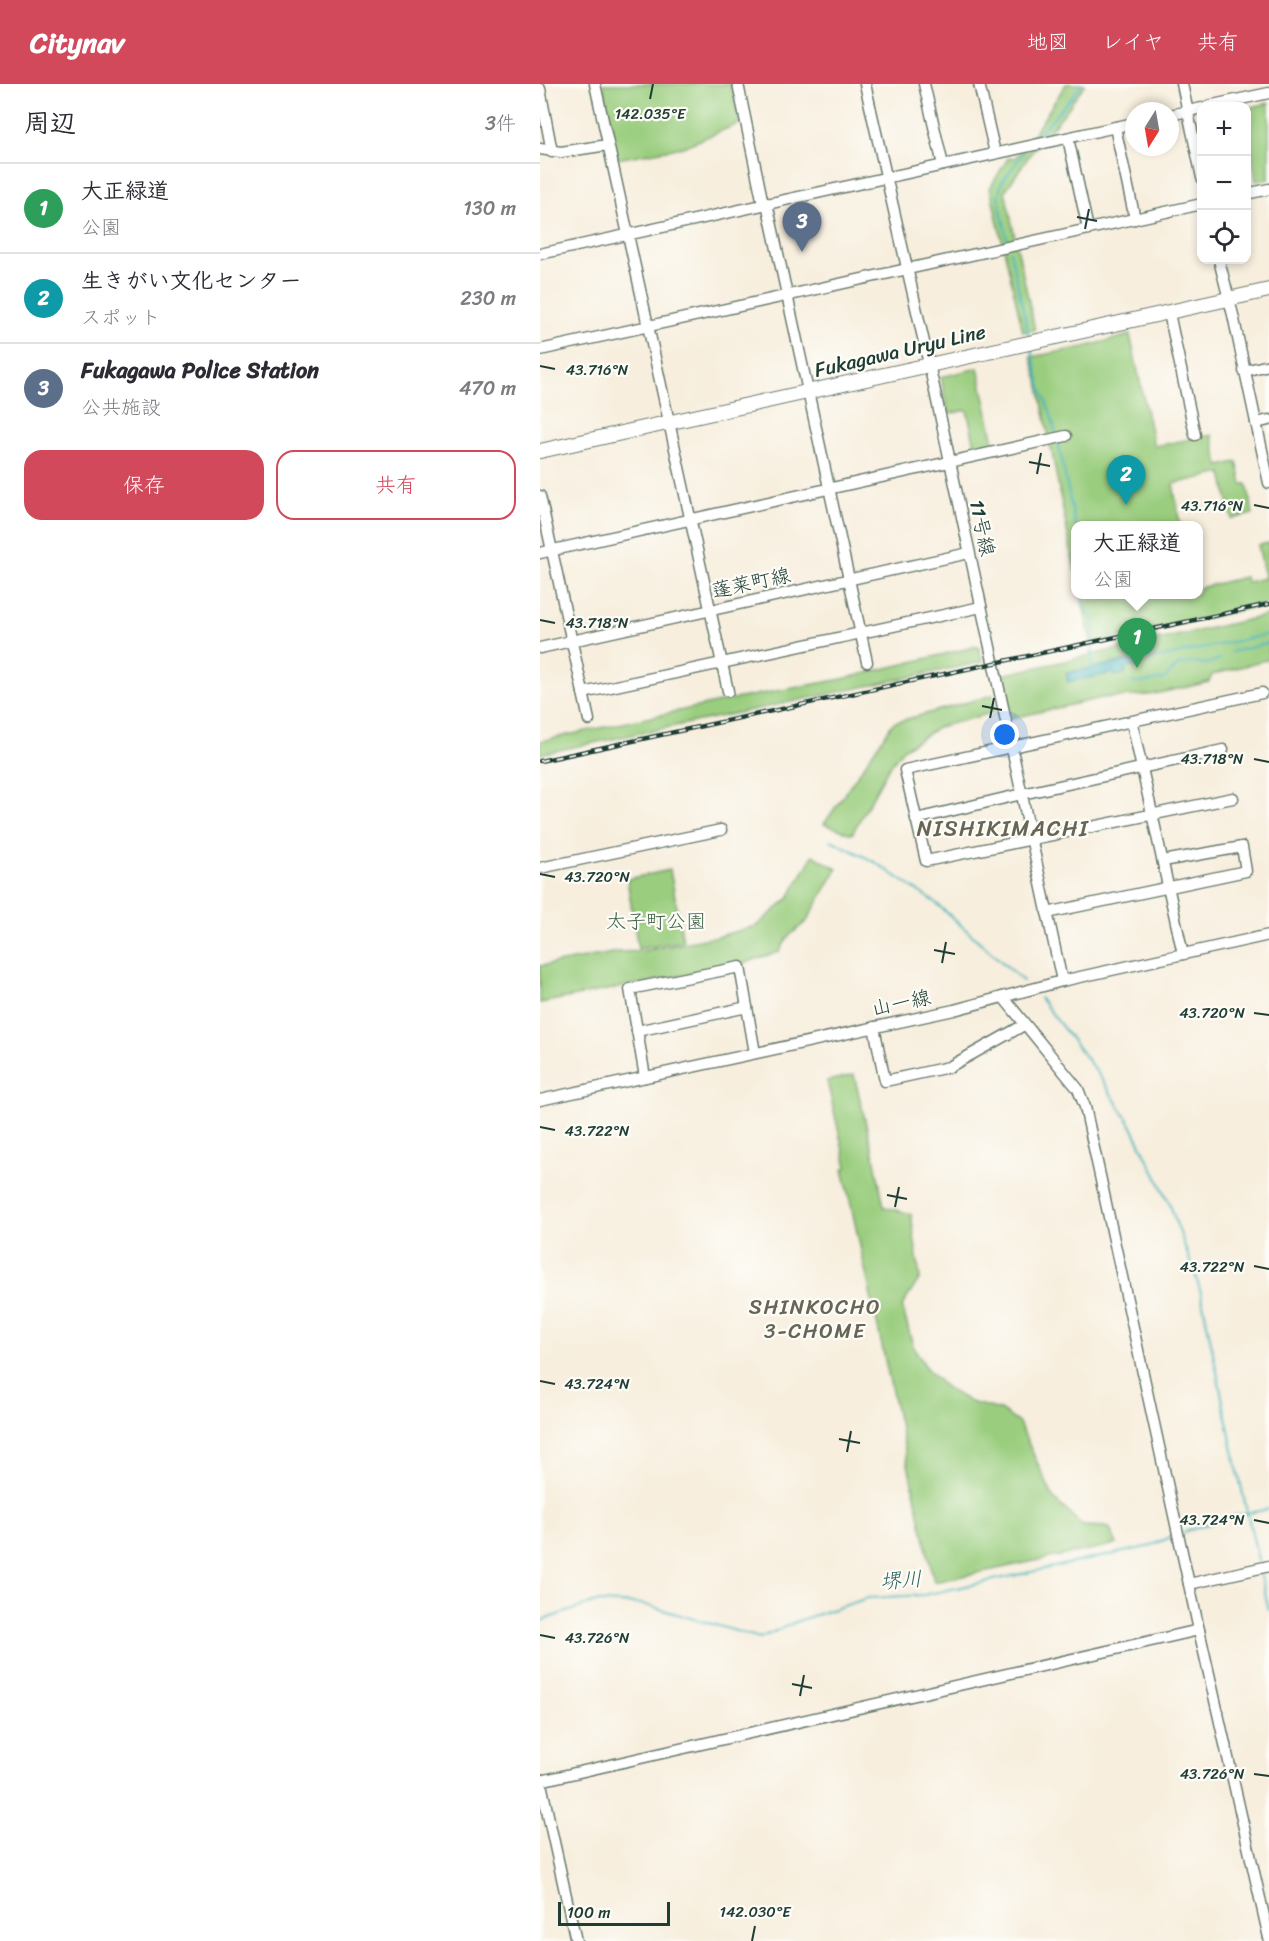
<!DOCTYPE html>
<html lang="ja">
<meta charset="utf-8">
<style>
:root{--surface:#fff;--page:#f2f2f3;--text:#2b2b33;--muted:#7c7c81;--line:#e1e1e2;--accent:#d1495b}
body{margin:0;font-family:Sriracha,"Klee One",sans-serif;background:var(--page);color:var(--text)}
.controls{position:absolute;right:18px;top:18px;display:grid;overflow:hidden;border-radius:12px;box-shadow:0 3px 9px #0003}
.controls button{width:54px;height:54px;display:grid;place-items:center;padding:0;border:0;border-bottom:2px solid var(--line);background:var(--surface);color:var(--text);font:30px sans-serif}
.compass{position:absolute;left:585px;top:18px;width:54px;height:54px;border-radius:50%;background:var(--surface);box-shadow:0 3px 9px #0003;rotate:191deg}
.scale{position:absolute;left:18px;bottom:15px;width:112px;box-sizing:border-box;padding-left:6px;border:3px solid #1f3d34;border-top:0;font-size:16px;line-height:21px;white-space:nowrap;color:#1f3d34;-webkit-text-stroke:4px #fdfcf7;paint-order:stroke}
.you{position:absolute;left:465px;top:651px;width:21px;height:21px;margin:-15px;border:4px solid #fff;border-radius:50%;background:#1a73e8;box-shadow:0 0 0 9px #1a73e833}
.badge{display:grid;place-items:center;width:39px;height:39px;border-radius:50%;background:var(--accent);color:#fff;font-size:20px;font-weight:700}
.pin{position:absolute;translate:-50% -50px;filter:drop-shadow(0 2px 3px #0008)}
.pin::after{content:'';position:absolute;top:32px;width:21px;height:18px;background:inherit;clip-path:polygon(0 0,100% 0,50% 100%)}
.popup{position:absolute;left:531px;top:437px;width:132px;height:78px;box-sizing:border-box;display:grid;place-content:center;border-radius:12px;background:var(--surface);filter:drop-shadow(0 2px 4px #0005);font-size:20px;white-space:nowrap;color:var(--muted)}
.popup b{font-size:22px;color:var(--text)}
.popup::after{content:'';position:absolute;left:50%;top:100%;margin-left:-12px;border:12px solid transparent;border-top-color:var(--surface)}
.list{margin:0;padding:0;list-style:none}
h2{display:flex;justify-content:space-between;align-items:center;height:78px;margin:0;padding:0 24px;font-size:26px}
h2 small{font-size:20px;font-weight:400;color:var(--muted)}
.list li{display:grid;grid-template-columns:39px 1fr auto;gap:18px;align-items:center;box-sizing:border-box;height:90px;padding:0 24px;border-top:2px solid var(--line)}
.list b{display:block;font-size:22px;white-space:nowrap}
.list p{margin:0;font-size:20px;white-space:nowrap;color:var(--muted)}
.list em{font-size:20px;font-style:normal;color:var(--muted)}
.actions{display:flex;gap:12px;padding:18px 24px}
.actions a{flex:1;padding:14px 0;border:2px solid var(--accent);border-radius:18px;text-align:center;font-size:21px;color:var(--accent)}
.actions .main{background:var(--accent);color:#fff}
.icon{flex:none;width:33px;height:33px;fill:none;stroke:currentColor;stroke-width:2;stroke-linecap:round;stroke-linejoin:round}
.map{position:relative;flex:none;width:729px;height:1857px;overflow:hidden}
header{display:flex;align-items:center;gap:36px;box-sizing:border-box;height:84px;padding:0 30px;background:var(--accent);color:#fff}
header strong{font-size:28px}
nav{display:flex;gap:33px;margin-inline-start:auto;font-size:21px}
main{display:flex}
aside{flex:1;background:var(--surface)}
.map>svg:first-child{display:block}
.green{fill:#9acd7e;stroke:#5c8559;stroke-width:1.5}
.water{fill:#43b3bc;stroke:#317878;stroke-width:1.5}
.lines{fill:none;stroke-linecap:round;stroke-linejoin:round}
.stream{stroke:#43b3bc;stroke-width:2}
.minor-casing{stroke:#6b7b6f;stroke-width:13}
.major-casing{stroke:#6b7b6f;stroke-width:16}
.minor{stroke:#fff;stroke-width:10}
.major{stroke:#fff;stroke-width:14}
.rail-casing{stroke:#1f3d34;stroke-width:4.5}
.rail{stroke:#fdfcf7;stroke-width:2;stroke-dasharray:7;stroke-linecap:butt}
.ticks{fill:none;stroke:#1f3d34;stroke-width:2}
.labels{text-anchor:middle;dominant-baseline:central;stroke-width:4.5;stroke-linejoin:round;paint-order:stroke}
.street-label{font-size:20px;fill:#1f3d34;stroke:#fdfcf7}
.park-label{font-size:20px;fill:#3e6146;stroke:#fdfcf7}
.neighbourhood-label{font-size:21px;letter-spacing:1.5px;fill:#676555;stroke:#fdfcf7}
.water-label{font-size:21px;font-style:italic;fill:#2a605d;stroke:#fdfcf7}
.quarter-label{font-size:22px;letter-spacing:1.5px;fill:#676555;stroke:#fdfcf7}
.ticks-label{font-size:15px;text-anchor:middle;fill:#1f3d34;stroke:#fdfcf7;stroke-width:4.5;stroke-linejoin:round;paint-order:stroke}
</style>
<header>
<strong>Citynav</strong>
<nav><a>地図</a><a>レイヤ</a><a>共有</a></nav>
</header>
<main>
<aside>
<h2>周辺<small>3件</small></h2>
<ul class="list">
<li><span class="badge" style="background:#2e9e5b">1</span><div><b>大正緑道</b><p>公園</p></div><em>130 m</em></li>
<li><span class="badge" style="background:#0f9aa8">2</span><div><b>生きがい文化センター</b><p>スポット</p></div><em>230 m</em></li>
<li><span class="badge" style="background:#5c6f8a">3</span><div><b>Fukagawa Police Station</b><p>公共施設</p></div><em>470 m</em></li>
</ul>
<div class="actions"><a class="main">保存</a><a>共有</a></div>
</aside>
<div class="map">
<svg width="729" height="1857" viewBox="0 0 729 1857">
<rect width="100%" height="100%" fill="#fdfcf7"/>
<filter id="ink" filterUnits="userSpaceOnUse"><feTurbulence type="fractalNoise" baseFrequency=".0167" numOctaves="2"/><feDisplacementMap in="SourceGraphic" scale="12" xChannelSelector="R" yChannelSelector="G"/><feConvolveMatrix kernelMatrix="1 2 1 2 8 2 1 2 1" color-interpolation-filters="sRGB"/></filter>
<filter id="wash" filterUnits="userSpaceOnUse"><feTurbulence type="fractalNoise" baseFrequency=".008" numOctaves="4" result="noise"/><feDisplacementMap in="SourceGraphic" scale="24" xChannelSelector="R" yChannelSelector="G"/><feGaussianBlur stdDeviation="1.35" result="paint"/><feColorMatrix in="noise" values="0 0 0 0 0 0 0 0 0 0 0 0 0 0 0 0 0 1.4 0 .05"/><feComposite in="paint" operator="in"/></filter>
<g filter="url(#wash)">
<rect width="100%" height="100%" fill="#f7eedd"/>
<g class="green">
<path d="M63,0h128l9,39 -57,24 -66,12z"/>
<path d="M526,0h19l-19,27 -35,42 -26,38 30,139 -12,2 -33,-144 18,-30h7l20,-26z"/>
<path d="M729,19v76l-13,2 -9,-60v-13z"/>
<path d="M590,251l24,111 58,-11 7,31 18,-4 5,22h5l6,30 -21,5 -10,-46 -49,11 7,41 -104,1 -1,46 -37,-191 -7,-24 53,-10z"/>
<path d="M438,284l17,79 -19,3 -9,-40 -19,4 -7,-37z"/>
<path d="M729,459v61l-178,39 -10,-48 117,-1 1,-6 46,-11 2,5 18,-4 -7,-33z"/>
<path d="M729,531v44l-57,16 -3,7 -59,13 -48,3 -90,20 -10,-43z"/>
<path d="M438,562l5,16 -443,92v-13l189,-41 113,-21z"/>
<path d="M453,611l2,17 -56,15 -36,22 -14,18 -37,67 -28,-10 69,-101z"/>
<path d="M273,771l24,14 -30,52 -19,16 -9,15 -38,12 -201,39v-37l78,-14 24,-1 77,-15 37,-10 32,-27z"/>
<path d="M130,786l13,71 -45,8 -11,-70z"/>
<path d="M314,991l21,86 9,46 27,7 9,64 -18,28 11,40 14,23 18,18 25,15 30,8 19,13 35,76 29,27 26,1 8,17 -183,38 -91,-413 4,-2 -20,-86z"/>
</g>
<path class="water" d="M596,575l1,7 -12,2 1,5 -11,3 -1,-3 -46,9 -2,-9z"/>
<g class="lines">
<g class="stream">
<path d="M492,57l41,-45 8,-12"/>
<path d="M468,159l-10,-47 4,-14 22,-29"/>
<path d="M470,167l19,85"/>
<path d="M491,264l10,40 10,27 5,19"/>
<path d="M518,359l18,85"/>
<path d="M543,510v12l11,15 -3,49"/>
<path d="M691,568l38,-9"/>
<path d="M594,579l135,-29"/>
<path d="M592,598l8,1 24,-4 14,-14 15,-3 13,2 14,-5"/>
<path d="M291,756l42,21 63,42 87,78"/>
<path d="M500,914l56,73 34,52 39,79 31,87 32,157 27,118"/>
<path d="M642,1449l46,-16 41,-8"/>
<path d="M720,1488l9,38"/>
<path d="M0,1537l56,-19 46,2 118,34 40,-18 68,-22 56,-3 223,-48 27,-11"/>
</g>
</g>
</g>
<g filter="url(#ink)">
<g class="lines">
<g class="minor-casing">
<g id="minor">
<path d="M55,0l133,607"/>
<path d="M198,0l25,120"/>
<path d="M325,0l64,280 133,617"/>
<path d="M384,0l19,81"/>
<path d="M439,0l16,69"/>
<path d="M642,0l20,94"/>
<path d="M0,5l12,63"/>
<path d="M668,22l61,-13"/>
<path d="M630,31l32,-7"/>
<path d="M575,43l20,92"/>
<path d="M528,54l20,91"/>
<path d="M0,65l21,3 47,-7"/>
<path d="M706,110l23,-5"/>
<path d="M227,119l100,459"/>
<path d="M0,170l594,-131"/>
<path d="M679,176l14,55 36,168"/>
<path d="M629,229l26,122"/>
<path d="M0,266l662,-146"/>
<path d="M704,287l25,-6"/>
<path d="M716,339l13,-3"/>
<path d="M0,412l49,224"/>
<path d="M0,469l526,-117"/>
<path d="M0,564l429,-95"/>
<path d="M43,609l398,-86"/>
<path d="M592,639l51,231"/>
<path d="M693,714l-307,63 -21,-91 357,-77"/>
<path d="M376,735l106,-25 201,-44"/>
<path d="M0,784l181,-38"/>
<path d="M507,829l199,-42 -4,-24 -79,14"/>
<path d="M463,913l75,92 7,18 114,523 70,308"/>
<path d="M334,943l11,54 64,-14 75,-42"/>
<path d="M97,947l110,-24"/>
<path d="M105,993l-15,-88 110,-22 15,86"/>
<path d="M0,1016l414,-90 108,-29 207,-46"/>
<path d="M649,1500l80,-18"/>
<path d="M0,1695l36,162"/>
<path d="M0,1697l659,-151"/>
</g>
</g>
<g class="major-casing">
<path id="major" d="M0,367l729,-161"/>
</g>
<use href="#minor" class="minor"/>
<use href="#major" class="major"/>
<g class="rail-casing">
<path id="rail" d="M0,677l729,-157"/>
</g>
<use href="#rail" class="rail"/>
</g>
</g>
<path class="ticks" d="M110,15l3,-15M537,133l20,4M545,145l4,-20M0,282l15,3M489,378l21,4M497,390l4,-21M714,421l15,3M0,536l15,3M442,622l20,4M450,634l4,-20M714,675l15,3M0,790l15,3M394,866l21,4M402,879l4,-21M714,929l15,2M0,1043l15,3M347,1111l20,4M355,1123l4,-20M714,1182l15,3M0,1297l15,3M299,1355l21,4M307,1368l4,-21M714,1436l15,3M0,1551l15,3M252,1600l20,4M260,1612l4,-21M714,1690l15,2M212,1857l3,-15"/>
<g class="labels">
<g class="street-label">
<text transform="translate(360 267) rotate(-13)">Fukagawa Uryu Line</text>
<text transform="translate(442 444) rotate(78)">11号線</text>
<text transform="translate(211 499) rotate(-12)">蓬莱町線</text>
<text transform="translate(361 919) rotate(-12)">山一線</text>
</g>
<g class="park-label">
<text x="116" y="837">太子町公園</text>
</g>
<g class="neighbourhood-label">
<text x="275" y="1223">SHINKOCHO<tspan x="275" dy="24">3-CHOME</tspan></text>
</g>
<g class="water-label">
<text transform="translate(361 1496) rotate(-4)">堺川</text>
</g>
<g class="quarter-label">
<text x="463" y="744">NISHIKIMACHI</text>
</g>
</g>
<g class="ticks-label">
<text x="110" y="35">142.035°E</text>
<text x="57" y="291">43.716°N</text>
<text x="672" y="427">43.716°N</text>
<text x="57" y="544">43.718°N</text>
<text x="672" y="680">43.718°N</text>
<text x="57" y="798">43.720°N</text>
<text x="672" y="934">43.720°N</text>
<text x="57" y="1052">43.722°N</text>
<text x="672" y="1188">43.722°N</text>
<text x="57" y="1305">43.724°N</text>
<text x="672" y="1441">43.724°N</text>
<text x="57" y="1559">43.726°N</text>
<text x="672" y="1695">43.726°N</text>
<text x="215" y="1833">142.030°E</text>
</g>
</svg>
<div class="controls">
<button>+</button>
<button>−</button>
<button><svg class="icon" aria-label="locate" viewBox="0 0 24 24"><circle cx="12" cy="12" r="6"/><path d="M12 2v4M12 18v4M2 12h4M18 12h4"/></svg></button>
</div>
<svg class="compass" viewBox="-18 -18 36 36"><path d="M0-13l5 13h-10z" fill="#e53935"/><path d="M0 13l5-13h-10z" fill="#7c7c81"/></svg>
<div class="scale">100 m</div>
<div class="you"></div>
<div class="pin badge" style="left:597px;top:584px;background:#2e9e5b">1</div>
<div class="popup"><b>大正緑道</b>公園</div>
<div class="pin badge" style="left:586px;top:421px;background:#0f9aa8">2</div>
<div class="pin badge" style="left:262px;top:168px;background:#5c6f8a">3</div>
</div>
</main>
